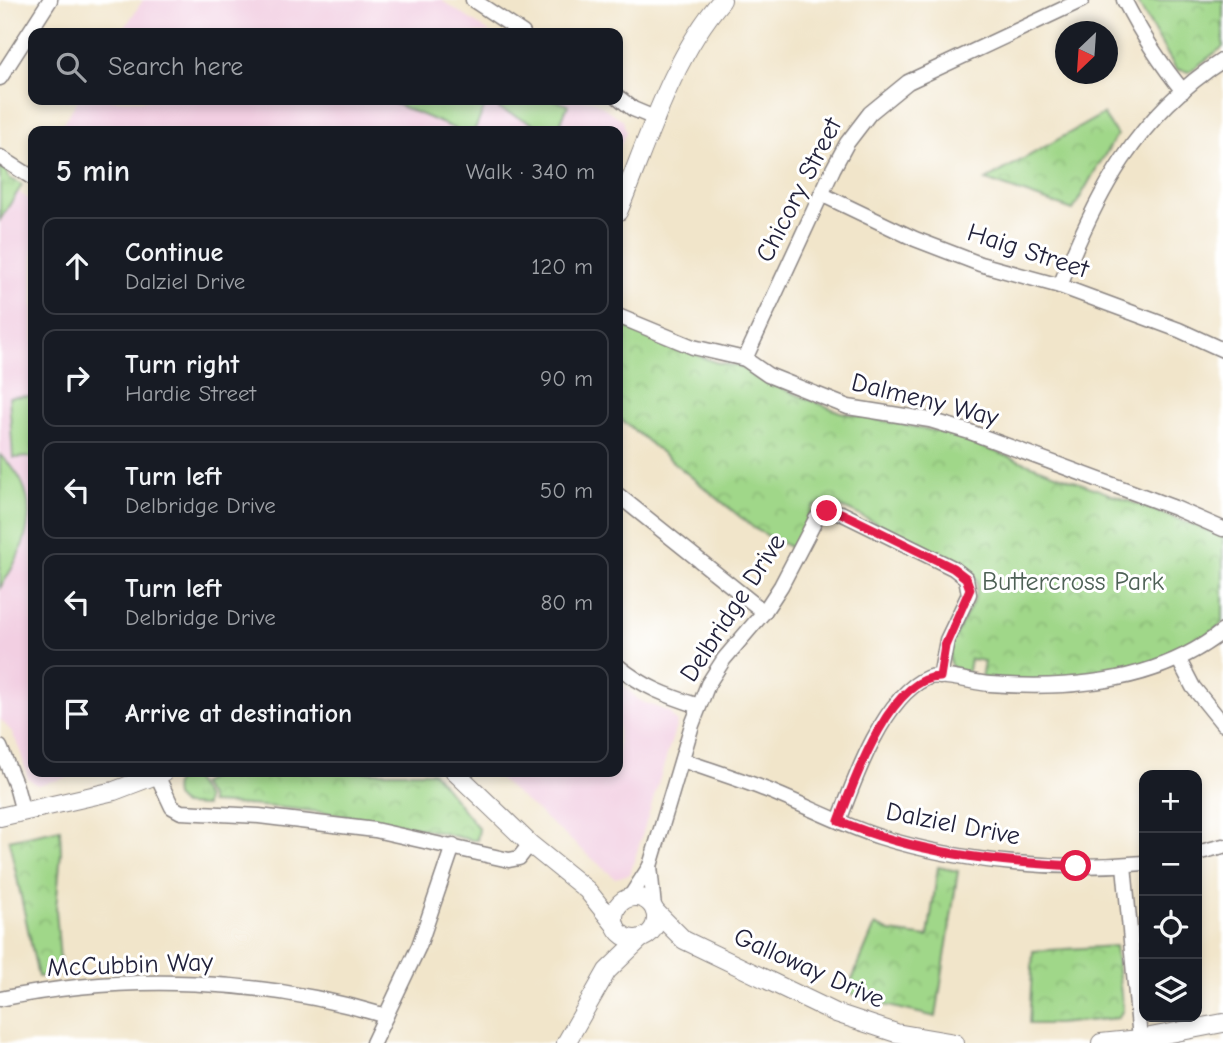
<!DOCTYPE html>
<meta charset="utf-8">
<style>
:root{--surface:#171b24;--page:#20242c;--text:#f1f3f6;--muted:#9ea1a6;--line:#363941}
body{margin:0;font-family:"Comic Neue",sans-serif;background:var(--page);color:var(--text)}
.controls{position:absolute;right:21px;bottom:21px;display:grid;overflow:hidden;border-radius:14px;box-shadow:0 4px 10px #0003}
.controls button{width:63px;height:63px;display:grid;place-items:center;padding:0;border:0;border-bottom:2px solid var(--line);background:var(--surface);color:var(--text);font:35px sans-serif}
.compass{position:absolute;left:1055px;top:21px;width:63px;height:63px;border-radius:50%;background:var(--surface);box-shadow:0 4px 10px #0003;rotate:205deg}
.stop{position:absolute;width:21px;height:21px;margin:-16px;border:5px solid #e11d48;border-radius:50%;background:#fff}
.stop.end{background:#e11d48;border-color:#fff;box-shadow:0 2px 7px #0008}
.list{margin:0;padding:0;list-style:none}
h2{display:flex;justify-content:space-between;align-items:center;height:91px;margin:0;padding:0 28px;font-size:30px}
h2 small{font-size:23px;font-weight:400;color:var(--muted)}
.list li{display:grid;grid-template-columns:46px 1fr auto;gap:21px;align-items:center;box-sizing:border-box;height:98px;margin:0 14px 14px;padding:0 14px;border:2px solid var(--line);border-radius:14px}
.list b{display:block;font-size:26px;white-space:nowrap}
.list p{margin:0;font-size:23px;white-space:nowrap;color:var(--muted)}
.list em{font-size:23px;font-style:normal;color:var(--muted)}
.icon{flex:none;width:38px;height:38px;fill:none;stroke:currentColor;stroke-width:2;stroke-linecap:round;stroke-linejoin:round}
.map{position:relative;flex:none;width:1223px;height:1043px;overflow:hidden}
.search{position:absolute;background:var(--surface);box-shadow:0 4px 10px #0003;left:28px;top:28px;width:595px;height:77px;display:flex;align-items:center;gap:18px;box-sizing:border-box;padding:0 24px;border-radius:14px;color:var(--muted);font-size:26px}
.panel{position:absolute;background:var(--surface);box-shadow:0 4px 10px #0003;left:28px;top:126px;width:595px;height:651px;border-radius:14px}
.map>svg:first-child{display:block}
.built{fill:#f2cfe2}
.grass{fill:url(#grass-tufts);stroke:#617c62;stroke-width:2}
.park{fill:url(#park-crowns);stroke:#617c62;stroke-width:2}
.pitch{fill:#a0d789;stroke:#617c62;stroke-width:2}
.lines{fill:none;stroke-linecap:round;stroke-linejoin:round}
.minor-casing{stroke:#8a8482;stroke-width:17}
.tertiary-casing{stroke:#8a8482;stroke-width:20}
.minor{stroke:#fff;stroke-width:14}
.tertiary{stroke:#fff;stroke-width:18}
.route{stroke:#e11d48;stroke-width:9}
.labels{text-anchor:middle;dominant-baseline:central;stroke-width:6;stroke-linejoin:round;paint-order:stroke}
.street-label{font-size:26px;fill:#22223b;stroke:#fff}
.park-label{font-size:26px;fill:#4e6156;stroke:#fff}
</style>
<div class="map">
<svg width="1223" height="1043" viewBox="0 0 1223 1043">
<defs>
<pattern id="grass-tufts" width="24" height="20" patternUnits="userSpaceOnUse" patternTransform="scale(1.75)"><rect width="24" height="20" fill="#a0d789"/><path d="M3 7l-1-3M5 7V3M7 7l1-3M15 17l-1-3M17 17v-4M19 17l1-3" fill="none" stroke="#8ab877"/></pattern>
<pattern id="park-crowns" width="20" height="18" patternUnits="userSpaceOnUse" patternTransform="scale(1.75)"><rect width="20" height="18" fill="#a0d789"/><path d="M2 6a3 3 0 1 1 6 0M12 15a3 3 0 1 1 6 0" fill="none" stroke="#8ab877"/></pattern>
</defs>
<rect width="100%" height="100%" fill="#fff"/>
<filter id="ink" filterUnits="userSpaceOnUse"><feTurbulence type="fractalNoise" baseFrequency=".0143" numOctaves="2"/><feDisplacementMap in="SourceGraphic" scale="14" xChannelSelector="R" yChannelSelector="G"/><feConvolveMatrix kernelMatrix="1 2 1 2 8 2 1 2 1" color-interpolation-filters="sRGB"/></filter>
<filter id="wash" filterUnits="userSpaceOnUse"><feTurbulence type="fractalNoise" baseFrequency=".00686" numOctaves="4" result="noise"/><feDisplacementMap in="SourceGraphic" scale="28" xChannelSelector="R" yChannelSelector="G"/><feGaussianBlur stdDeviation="1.57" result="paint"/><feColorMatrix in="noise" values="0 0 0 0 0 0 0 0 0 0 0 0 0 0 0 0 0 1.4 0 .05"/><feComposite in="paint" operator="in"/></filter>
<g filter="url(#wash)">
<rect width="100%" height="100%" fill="#f1e5ca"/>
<g class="built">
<path d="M143,0h298l50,33h-370z"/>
<path d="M78,100h514l31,20 3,12 -8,19v-20h-560z"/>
<path d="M18,192l15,10v570h58l-54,13 -9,-7 -9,-31 -8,-16 -11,-12v-499z"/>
<path d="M618,681l22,20 29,11 8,11 -47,151 -15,4 -124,-106h127z"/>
</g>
<g class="grass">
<path d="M0,165l6,5 2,7 14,8 -22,35z"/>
<path d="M186,774l7,5 13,19 -1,8 -22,-1 -8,-8c-2,-11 0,-20 11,-23z"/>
</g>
<g class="park">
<path d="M1136,0h87v47l-34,25 -13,-3z"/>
<path d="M1103,114l14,21 -22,36 -22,39 -87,-30z"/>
<path d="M618,324l97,38 26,5 15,11 84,34 105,21 278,103v87c-47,38 -107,54 -166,58 -25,1 -51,-2 -76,-3l3,-17 -14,-2 -3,17c-46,-11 13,-67 10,-92 0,-4 -2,-8 -4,-10 -5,-6 -17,-10 -23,-14 -38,-21 -78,-39 -117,-57l-11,-1 -9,5 -18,43 -40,-21 -137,-112z"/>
<path d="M223,772h210l46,57 -2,11h-6c-86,-22 -172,-33 -261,-37v-5l-10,-14z"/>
<path d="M60,829l1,23 -5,57 5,65 -23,3 -29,-137z"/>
<path d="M938,867l20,4 -22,146 -52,-12 -37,-13 28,-67 15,7 38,5z"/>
<path d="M1115,946l8,64 -5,8 -61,6h-28l4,-73z"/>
</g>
<g class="pitch">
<path d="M386,100h102l-14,31h-14z"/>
<path d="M503,100h52l13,5 -11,26h-6l-52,-22z"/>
<path d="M33,396v61l-20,1 -4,-61z"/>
<path d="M0,455c46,39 30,88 0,133z"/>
</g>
</g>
<g filter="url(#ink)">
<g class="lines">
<g class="minor-casing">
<g id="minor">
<path d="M473,0l50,33"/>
<path d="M1124,0c17,33 35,62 59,91"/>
<path d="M0,78l50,-78"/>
<path d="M618,97l15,12 24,10"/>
<path d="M0,157l33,21"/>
<path d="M821,194l94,45 65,25 80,22 119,44 44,20"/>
<path d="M1060,286c36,-92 77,-171 163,-226"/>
<path d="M618,316l75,31 52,12 23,16 80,32 82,13 40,12 205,76 48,21"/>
<path d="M745,359l88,-190 14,-26 23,-30 38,-31 174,-82"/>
<path d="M618,495l146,117"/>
<path d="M1179,660l14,27 30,37"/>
<path d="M618,666c25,21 50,30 81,40"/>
<path d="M0,747l16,39 7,26"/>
<path d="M682,760c28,10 57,19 85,30 38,15 75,35 113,47 84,26 178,34 264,26"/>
<path d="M157,775l15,32 9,5 78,4 116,14 134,30 10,-2 11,-14"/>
<path d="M839,821c15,-41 45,-125 88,-143 14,-6 46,5 63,6 80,6 168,-1 233,-53"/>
<path d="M1197,853l26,-7"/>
<path d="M1124,865l16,174"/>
<path d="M650,866l4,42"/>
<path d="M630,897l20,-31 42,-141 16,-41 16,-25 40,-47 17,-26 35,-67c7,-9 14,-9 25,-6l112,55 13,10 3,16 -22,46 -7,37"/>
<path d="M0,999c127,-26 262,-21 386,17"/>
<path d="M373,1043l46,-97 34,-100"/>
</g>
</g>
<g class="tertiary-casing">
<g id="tertiary">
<path d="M618,212c29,-70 54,-154 104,-212"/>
<path d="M455,772l75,72 57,46 28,35"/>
<path d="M0,817l114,-26 50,-19"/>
<circle cx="635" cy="918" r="21"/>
<path d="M655,911l29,29 152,73 60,20 59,10"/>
<path d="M566,1043l41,-72 34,-33"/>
<path d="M1101,1043l39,-4 83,-16"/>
</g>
</g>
<use href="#minor" class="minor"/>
<use href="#tertiary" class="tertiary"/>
</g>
</g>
<g class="lines" filter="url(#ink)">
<path class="route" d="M827,511l14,2 112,55 13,10 4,11 -25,57 -5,31c-50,0 -86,104 -101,144 75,32 156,41 237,45"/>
</g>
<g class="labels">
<g class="street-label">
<text transform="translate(799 190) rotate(-63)">Chicory Street</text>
<text transform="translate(1028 251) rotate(18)">Haig Street</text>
<text transform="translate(925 400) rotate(14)">Dalmeny Way</text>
<text transform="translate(733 608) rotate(-57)">Delbridge Drive</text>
<text transform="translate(953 824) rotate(11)">Dalziel Drive</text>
<text transform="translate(130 965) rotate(-2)">McCubbin Way</text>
<text transform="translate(809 968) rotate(24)">Galloway Drive</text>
</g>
<g class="park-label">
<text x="1073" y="582">Buttercross Park</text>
</g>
</g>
</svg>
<div class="controls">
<button>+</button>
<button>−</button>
<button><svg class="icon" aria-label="locate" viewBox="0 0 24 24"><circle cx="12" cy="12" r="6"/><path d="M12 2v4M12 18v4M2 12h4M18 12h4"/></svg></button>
<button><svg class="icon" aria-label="layers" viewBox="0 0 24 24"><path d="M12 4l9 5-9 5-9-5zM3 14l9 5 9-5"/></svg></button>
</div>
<svg class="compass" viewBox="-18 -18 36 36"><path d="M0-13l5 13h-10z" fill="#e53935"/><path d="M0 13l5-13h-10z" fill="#9ea1a6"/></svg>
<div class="stop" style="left:1076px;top:866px"></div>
<div class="stop end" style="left:827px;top:511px"></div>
<div class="search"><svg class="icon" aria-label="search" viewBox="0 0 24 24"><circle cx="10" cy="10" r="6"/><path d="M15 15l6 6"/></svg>Search here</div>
<section class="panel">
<h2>5 min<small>Walk · 340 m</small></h2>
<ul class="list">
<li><svg class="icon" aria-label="ahead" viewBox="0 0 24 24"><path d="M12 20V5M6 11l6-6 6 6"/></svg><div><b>Continue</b><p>Dalziel Drive</p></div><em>120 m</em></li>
<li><svg class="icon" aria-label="right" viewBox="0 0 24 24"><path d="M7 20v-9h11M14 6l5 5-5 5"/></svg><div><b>Turn right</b><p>Hardie Street</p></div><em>90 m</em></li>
<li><svg class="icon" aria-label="left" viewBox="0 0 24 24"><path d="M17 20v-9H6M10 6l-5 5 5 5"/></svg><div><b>Turn left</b><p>Delbridge Drive</p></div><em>50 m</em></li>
<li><svg class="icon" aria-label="left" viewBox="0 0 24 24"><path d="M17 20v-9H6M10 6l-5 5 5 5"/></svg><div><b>Turn left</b><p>Delbridge Drive</p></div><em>80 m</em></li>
<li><svg class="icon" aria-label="arrive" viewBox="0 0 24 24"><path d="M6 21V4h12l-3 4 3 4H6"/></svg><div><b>Arrive at destination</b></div></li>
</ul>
</section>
</div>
